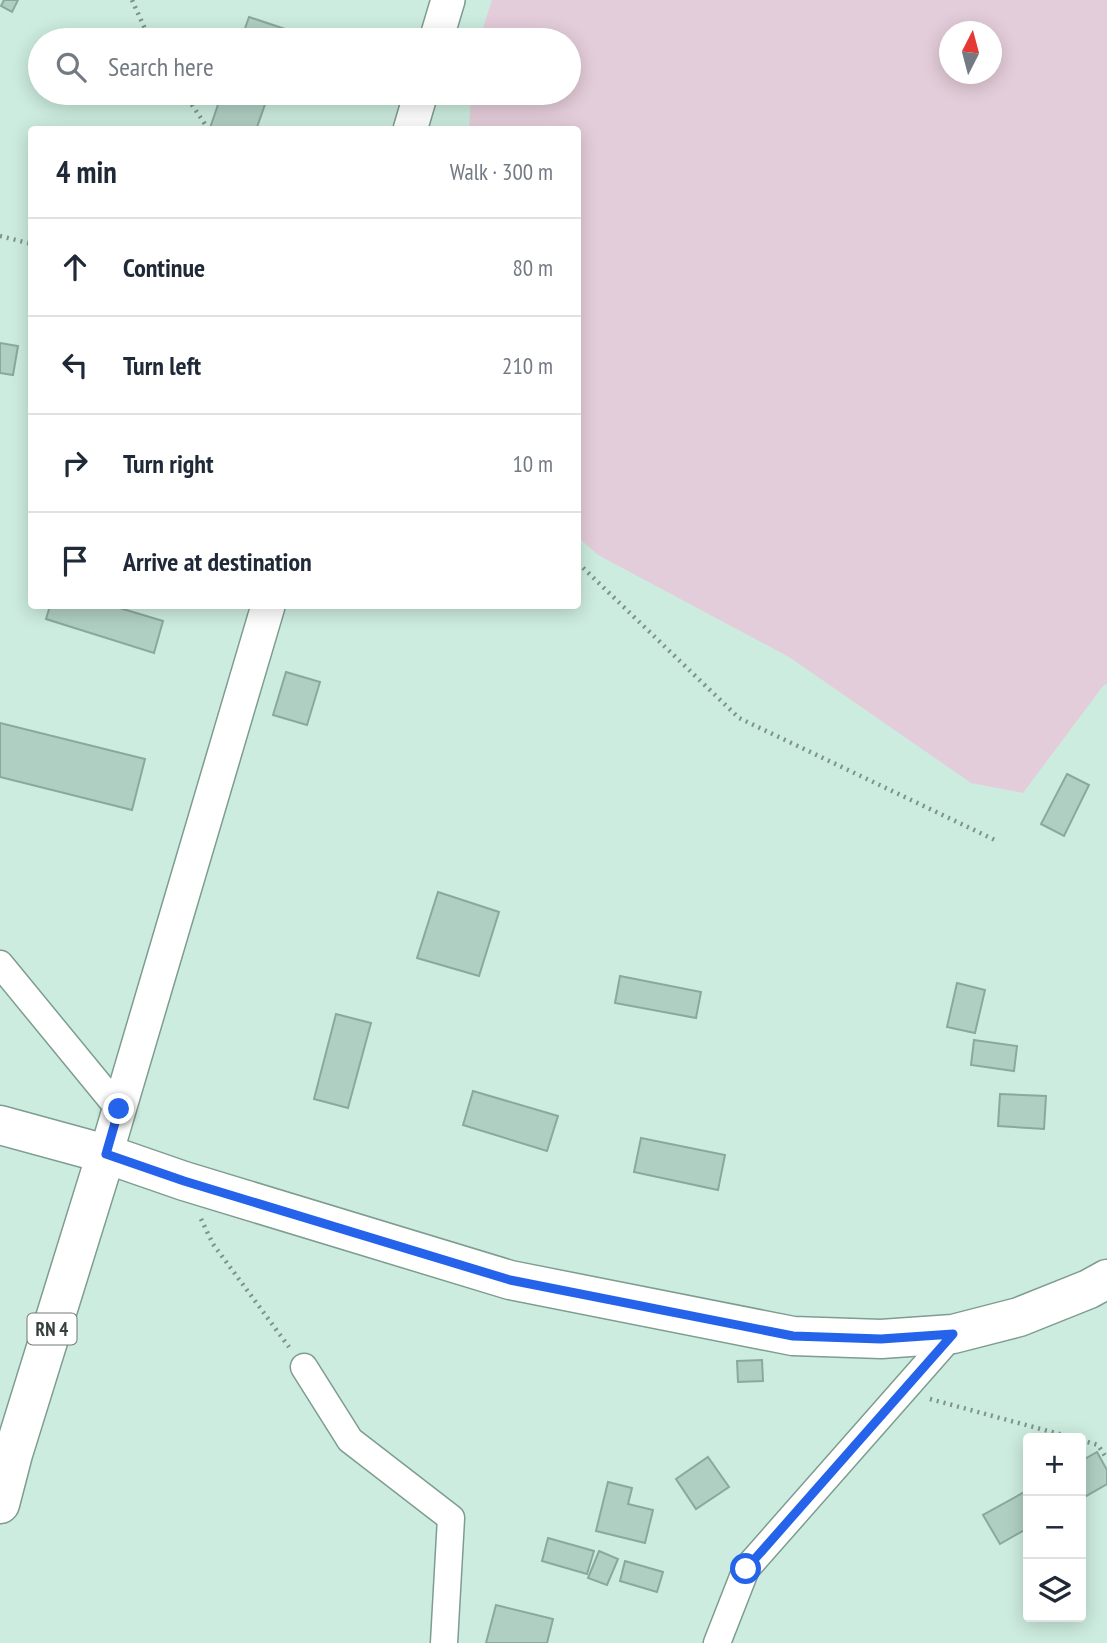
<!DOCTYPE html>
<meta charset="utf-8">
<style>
:root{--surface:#fff;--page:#f2f2f3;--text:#1f2937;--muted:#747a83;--line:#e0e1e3}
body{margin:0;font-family:"PT Sans Narrow",sans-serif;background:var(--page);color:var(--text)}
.controls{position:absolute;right:21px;bottom:21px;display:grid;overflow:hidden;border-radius:7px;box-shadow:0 4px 18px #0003}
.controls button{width:63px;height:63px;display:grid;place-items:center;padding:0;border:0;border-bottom:2px solid var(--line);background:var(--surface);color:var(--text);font:35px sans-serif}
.compass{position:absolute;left:939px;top:21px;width:63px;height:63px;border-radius:50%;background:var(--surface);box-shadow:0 4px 18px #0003;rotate:6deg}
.stop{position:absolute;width:21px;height:21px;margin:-16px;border:5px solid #2563eb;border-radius:50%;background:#fff}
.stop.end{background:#2563eb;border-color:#fff;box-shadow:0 2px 7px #0008}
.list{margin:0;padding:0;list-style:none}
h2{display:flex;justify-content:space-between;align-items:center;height:91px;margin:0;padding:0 28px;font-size:30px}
h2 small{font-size:23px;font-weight:400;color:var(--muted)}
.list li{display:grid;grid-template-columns:46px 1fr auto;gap:21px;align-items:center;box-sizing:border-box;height:98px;padding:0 28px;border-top:2px solid var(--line)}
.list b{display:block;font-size:26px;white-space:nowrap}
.list em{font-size:23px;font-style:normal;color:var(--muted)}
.icon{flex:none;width:38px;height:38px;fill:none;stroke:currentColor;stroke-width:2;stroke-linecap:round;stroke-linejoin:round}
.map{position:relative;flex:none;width:1107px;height:1643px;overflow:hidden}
.search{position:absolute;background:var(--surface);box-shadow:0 4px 18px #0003;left:28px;top:28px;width:553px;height:77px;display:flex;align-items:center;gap:18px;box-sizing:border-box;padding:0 24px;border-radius:38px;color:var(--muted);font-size:26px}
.panel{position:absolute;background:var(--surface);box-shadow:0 4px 18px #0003;left:28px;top:126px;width:553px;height:483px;border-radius:7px}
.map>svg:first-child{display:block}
.green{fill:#e4cdda;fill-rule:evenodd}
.building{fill:#b0cfc3;stroke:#8aa99d;stroke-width:2}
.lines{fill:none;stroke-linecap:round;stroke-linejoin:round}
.minor-casing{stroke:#7e9c90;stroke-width:29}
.tertiary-casing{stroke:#7e9c90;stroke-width:36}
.primary-casing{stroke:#7e9c90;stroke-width:41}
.path{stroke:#7d938b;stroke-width:4.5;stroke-dasharray:2 5;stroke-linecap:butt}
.minor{stroke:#fff;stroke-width:26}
.tertiary{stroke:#fff;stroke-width:33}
.primary{stroke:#fff;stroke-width:38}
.route{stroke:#2563eb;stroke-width:9}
.labels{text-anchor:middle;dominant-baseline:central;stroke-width:5;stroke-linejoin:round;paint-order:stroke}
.shield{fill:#fff;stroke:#707976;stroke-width:2}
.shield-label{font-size:19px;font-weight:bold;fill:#33403b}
</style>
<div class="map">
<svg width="1107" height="1643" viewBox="0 0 1107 1643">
<rect width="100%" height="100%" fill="#ccecdf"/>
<path class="green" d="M492,0h615v684l-4,2 -80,107 -52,-10 -182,-126 -191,-102 -20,-18v-407l-109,-1 2,-36h98v-53h-90zM950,32h42v42h-42z"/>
<g class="building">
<path d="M4,0h14l-6,12 -11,-6z"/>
<path d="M249,17l42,14 -3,9h-47z"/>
<path d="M222,93h47l-13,37 -46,-2z"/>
<path d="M0,343l18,3 -5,29 -13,-2z"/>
<path d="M50,606h63l50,15 -9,32 -108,-34z"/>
<path d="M286,672l34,10 -13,43 -34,-10z"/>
<path d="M0,723l145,36 -13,51 -132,-33z"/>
<path d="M1067,774l22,11 -25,51 -23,-12z"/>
<path d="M438,892l61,20 -20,64 -62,-18z"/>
<path d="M620,976l81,16 -5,26 -81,-15z"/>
<path d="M957,983l28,7 -10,43 -28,-6z"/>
<path d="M336,1014l35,9 -23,85 -34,-9z"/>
<path d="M974,1040l43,6 -3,25 -43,-6z"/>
<path d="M473,1091l85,25 -11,35 -84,-26z"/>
<path d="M1000,1094l46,2 -2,33 -46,-3z"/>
<path d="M641,1138l84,17 -7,35 -84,-18z"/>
<path d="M762,1360l1,21 -25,1 -1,-21z"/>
<path d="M1097,1452l10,18v14l-26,15v-38z"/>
<path d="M708,1457l21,30 -33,22 -20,-30z"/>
<path d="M608,1482l24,6 -4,16 25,6 -8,33 -49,-12z"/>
<path d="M1028,1490v38l-28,16 -17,-29z"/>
<path d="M548,1538l46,13 -7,23 -45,-13z"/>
<path d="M599,1551l19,8 -11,26 -19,-7z"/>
<path d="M625,1561l38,11 -6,20 -37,-11z"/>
<path d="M496,1605l57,14 -6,24h-61z"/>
</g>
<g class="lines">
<g class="minor-casing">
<g id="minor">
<path d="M0,964l119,145"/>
<path d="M304,1367l46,73 101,78 -7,125"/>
<path d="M717,1643l29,-74 207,-235"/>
</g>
</g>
<g class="tertiary-casing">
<g id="tertiary">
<path d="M436,40l12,-40"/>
<path d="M410,130l11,-37"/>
<path d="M106,1154l162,-548"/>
</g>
</g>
<g class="primary-casing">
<g id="primary">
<path d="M0,1125l106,29 78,27 326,99 283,56 88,3 72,-5 66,-17 70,-28 18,-10"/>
<path d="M0,1504l13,-50 93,-300"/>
</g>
</g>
<g class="path">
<path d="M132,0l18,40"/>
<path d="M184,93l25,37"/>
<path d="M0,236l32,8"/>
<path d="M578,563l161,155 256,122"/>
<path d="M201,1219l12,25 76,103"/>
<path d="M930,1399l144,39"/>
<path d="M1081,1440l17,5 9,14"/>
</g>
<use href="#minor" class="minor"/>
<use href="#tertiary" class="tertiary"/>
<use href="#primary" class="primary"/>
</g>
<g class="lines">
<path class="route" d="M119,1109l-13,45 78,27 326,99 283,56 88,3 72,-5 -207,235"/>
</g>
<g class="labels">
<rect class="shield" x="27.5" y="1313.5" width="49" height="31" rx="5"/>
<g class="shield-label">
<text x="52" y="1329">RN 4</text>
</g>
</g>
</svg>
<div class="controls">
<button>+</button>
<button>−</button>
<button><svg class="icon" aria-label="layers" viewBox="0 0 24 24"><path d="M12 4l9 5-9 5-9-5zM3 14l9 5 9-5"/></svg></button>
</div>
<svg class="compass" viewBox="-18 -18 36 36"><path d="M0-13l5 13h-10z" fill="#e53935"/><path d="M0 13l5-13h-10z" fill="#747a83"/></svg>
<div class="stop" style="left:746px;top:1569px"></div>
<div class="stop end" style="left:119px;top:1109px"></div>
<div class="search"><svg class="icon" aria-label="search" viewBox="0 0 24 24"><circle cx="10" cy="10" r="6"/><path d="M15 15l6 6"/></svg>Search here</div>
<section class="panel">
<h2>4 min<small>Walk · 300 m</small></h2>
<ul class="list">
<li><svg class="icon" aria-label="ahead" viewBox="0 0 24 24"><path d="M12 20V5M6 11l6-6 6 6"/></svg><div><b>Continue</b></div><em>80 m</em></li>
<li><svg class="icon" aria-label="left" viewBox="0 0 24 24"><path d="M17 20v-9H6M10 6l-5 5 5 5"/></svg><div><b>Turn left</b></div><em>210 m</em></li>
<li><svg class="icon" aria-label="right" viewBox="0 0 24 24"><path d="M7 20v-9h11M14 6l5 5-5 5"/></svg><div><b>Turn right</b></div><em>10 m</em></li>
<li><svg class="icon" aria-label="arrive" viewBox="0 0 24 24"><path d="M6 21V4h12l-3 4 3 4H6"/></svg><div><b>Arrive at destination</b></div></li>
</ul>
</section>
</div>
